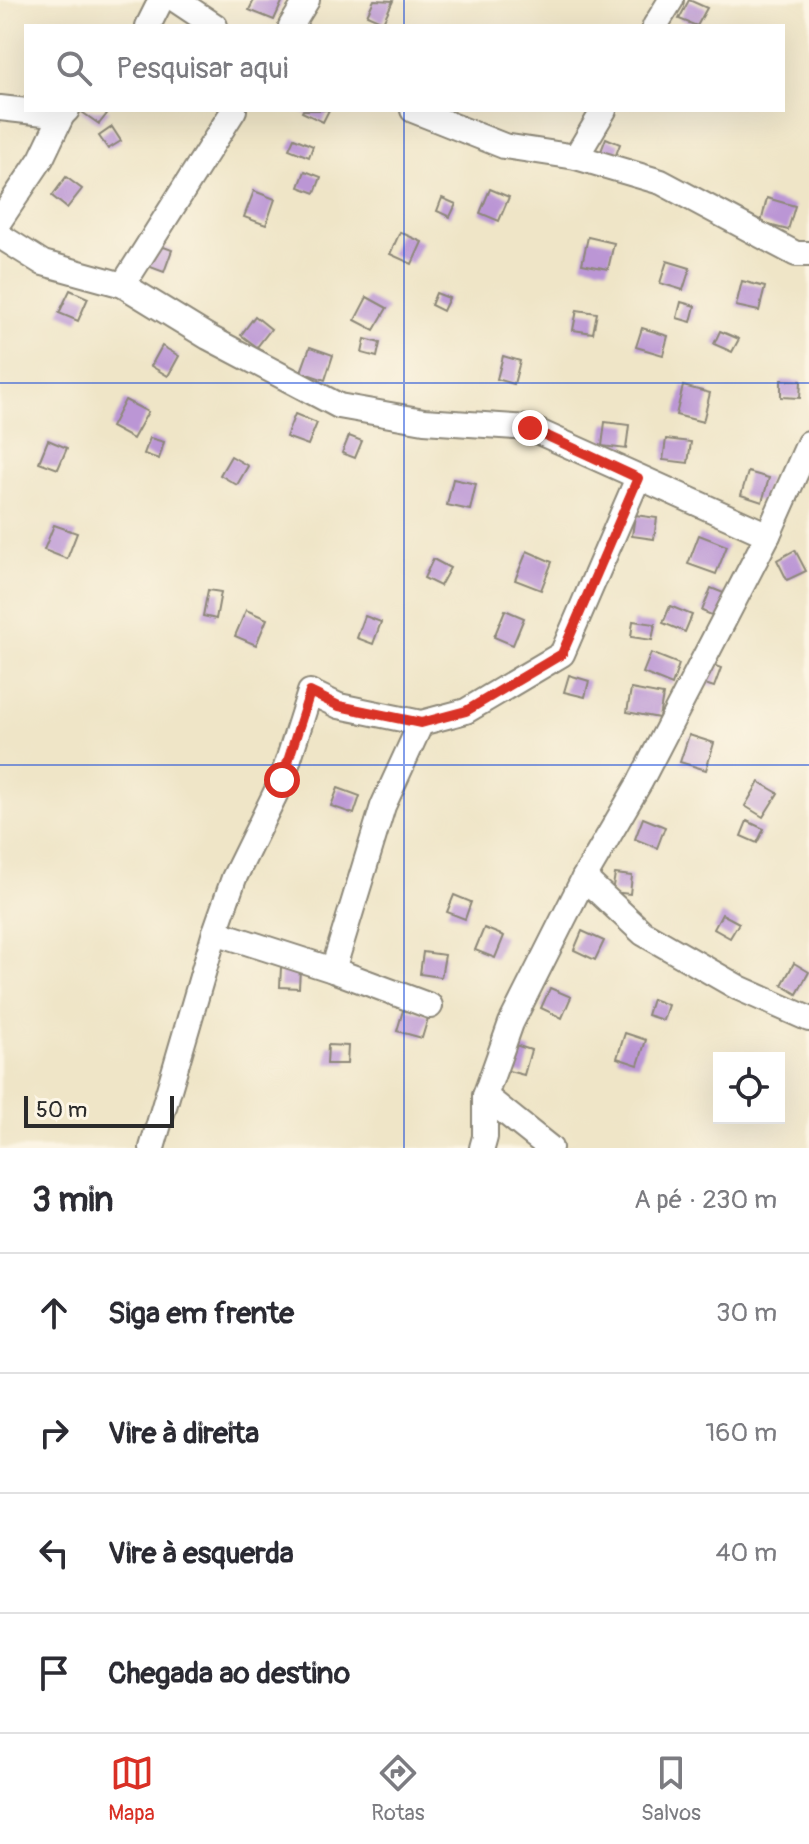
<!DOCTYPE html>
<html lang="pt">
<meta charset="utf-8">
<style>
:root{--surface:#fff;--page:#f7f7f7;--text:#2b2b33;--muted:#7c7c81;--line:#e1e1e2;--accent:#d93025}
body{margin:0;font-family:Pangolin,sans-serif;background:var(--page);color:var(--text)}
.controls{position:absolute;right:24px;bottom:24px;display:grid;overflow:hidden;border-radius:0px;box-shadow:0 8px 32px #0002}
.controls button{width:72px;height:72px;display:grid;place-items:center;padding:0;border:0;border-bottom:2px solid var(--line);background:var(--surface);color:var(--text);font:40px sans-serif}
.scale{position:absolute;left:24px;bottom:20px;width:150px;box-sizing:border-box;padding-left:8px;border:4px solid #2b2b2b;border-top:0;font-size:22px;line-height:28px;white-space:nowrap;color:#2b2b2b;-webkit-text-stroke:6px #fcf5e5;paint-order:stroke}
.stop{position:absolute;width:24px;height:24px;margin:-18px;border:6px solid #d93025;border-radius:50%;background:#fff}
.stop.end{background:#d93025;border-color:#fff;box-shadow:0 2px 8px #0008}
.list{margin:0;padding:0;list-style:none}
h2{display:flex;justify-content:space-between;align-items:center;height:104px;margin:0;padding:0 32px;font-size:34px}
h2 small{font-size:26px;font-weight:400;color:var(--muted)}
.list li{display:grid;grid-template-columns:52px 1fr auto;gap:24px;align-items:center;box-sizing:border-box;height:120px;padding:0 32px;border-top:2px solid var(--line)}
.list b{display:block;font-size:30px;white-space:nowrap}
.list em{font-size:26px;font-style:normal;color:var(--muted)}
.icon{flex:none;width:44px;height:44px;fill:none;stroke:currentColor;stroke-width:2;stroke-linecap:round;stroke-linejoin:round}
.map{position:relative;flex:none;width:809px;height:1148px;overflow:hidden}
.search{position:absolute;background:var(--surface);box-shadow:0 8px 32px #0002;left:24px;right:24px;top:24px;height:88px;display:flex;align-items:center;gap:20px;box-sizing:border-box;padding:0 28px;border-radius:0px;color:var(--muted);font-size:30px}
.sheet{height:584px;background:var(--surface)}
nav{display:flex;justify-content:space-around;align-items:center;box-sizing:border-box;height:112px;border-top:2px solid var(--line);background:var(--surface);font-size:22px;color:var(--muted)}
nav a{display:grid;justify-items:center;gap:4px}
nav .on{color:var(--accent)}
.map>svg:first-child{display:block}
.building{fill:#bb96d5}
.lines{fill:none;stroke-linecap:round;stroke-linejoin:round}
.minor-casing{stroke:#8d8879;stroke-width:28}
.minor{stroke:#fff;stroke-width:24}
.route{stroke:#d93025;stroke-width:10}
.grid{fill:none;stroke:#1d4ed8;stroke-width:2;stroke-opacity:0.55}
</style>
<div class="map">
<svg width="809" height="1148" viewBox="0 0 809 1148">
<rect width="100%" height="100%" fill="#fcf5e5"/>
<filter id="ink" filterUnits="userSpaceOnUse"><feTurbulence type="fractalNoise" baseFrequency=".0125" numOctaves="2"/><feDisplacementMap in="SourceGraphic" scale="16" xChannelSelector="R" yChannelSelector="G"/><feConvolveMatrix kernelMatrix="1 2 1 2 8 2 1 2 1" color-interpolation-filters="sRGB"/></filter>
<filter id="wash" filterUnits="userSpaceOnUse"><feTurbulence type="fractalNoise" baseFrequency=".006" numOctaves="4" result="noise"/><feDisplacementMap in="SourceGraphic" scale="32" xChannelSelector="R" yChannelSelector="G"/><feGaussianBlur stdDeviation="1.8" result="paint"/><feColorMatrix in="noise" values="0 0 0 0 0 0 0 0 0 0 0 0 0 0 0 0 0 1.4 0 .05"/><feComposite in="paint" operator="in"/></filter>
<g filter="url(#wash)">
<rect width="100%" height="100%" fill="#efe5c7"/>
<g id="blocks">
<g class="building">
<path d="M254,0h29l-9,20 -25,-10z"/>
<path d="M374,0l19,1 -10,21 -16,-7z"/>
<path d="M689,0l18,8 -10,18 -18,-7z"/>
<path d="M79,110h31l-11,14z"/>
<path d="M303,110h26l-6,12 -21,-10z"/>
<path d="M112,127l9,14 -13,8 -9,-13z"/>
<path d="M294,138l19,8 -4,11 -20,-8z"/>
<path d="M606,138l14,6 -6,16 -14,-6z"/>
<path d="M305,171l16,6 -6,16 -16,-6z"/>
<path d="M66,177l16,12 -15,19 -15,-12z"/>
<path d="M490,189l19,8 -10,24 -19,-8z"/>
<path d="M254,191l21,8 -9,26 -22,-8z"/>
<path d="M442,198l14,6 -6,13 -13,-6z"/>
<path d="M767,198l28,8 -7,24 -27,-7z"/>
<path d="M400,232l22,10 -10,22 -22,-10z"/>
<path d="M588,237l26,6 -6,26 -26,-5z"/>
<path d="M153,243l19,7 -8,22 -19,-7z"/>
<path d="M667,261l23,7 -7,22 -23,-7z"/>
<path d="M742,281l23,6 -6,24 -23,-5z"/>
<path d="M70,290l18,8 -10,23 -19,-8z"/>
<path d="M436,293l13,5 -6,13 -12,-6z"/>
<path d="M367,297l20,11 -13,22 -19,-10z"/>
<path d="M681,302l14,4 -4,16 -14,-4z"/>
<path d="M577,310l20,3 -4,20 -20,-3z"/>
<path d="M255,316l16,13 -14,18 -16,-12z"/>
<path d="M642,328l26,8 -5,19 -27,-8z"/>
<path d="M720,331l19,8 -7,13 -18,-8z"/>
<path d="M365,339l15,4 -3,14 -15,-4z"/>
<path d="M162,346l17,10 -11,20 -17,-10z"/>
<path d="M310,347l23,8 -8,25 -24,-8z"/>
<path d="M503,356l17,5 -6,23 -17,-5z"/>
<path d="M781,380l20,1 -1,17 -19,-1z"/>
<path d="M683,386l27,7 -7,29 -27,-7z"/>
<path d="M125,400l23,12 -15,27 -22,-12z"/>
<path d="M295,414l22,9 -9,22 -22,-8z"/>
<path d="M605,422l24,3 -3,24 -24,-3z"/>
<path d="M349,436l13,5 -7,17 -13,-5z"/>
<path d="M150,438l14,4 -5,17 -15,-5z"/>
<path d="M666,439l25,3 -3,21 -25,-3z"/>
<path d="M48,440l19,8 -9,21 -19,-7z"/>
<path d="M231,456l17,10 -11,19 -17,-10z"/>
<path d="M748,472l21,6 -7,24 -21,-7z"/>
<path d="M453,479l23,5 -6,26 -23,-5z"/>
<path d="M635,515l22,3 -3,21 -22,-3z"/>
<path d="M54,525l23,8 -10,26 -23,-9z"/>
<path d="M699,535l28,11 -11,28 -28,-10z"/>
<path d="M795,550l11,21 -19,9 -10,-20z"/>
<path d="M527,551l25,11 -11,28 -26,-10z"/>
<path d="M433,559l17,9 -10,18 -16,-8z"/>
<path d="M711,588l20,8 -10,23 -19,-8z"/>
<path d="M208,590l13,2 -5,27 -13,-3z"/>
<path d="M670,606l22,9 -7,17 -22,-9z"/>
<path d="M246,610l21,9 -11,26 -21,-9z"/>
<path d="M505,610l19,8 -11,27 -19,-8z"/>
<path d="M365,616l16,6 -8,22 -16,-6z"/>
<path d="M633,621l22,3 -3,16 -21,-3z"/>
<path d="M651,653l28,11 -7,21 -29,-12z"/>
<path d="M708,663l13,5 -7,19 -12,-4z"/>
<path d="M569,675l20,6 -4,16 -21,-5z"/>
<path d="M631,689l32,6 -4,23 -32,-6z"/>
<path d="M689,735l25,8 -8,27 -26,-8z"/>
<path d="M759,782l19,11 -15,24 -18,-11z"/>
<path d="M338,788l22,8 -6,18 -23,-8z"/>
<path d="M643,818l22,9 -8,21 -22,-9z"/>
<path d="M747,821l17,8 -7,14 -16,-7z"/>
<path d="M615,874l17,2 -2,18 -18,-2z"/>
<path d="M454,895l17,7 -6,17 -18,-7z"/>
<path d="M722,914l17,9 -9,15 -16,-9z"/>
<path d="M484,928l20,8 -9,22 -20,-8z"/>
<path d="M582,931l22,10 -9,19 -21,-10z"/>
<path d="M423,952l22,3 -4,22 -21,-3z"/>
<path d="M794,963l15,9 -12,22 -15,-9z"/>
<path d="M281,967l19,1 -1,20 -19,-1z"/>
<path d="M550,988l21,9 -9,21 -21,-10z"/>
<path d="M652,999l16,6 -5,15 -16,-5z"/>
<path d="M404,1007l25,8 -7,23 -25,-7z"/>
<path d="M625,1033l21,7 -8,25 -21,-7z"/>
<path d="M509,1043l22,7 -7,25 -23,-6z"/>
<path d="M328,1045l20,1 -1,18h-20z"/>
</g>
</g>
</g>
<g filter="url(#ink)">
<use href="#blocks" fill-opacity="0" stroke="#8d8879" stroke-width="2"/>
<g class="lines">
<g class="minor-casing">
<g id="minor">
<path d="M176,0l39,26"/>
<path d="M148,26l13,-26"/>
<path d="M291,26l16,-26"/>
<path d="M655,26l16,-26"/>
<path d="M0,108l62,7"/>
<path d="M413,110l91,36 72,11 85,25 135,72h13"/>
<path d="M576,157l28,-47"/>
<path d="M0,220l41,-61 21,-44 5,-5"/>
<path d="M0,236l43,27 80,22 85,52 131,69 85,15 106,7 238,107"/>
<path d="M123,285l111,-175"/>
<path d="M584,878l59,55 96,55 70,31"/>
<path d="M215,932l118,38 97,36"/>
<path d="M333,970l50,-164 38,-83"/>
<path d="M485,1096l65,52"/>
<path d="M152,1148l63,-216 19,-54 48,-98 28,-88 29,14 82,17 45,-12 96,-57 76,-176"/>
<path d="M482,1148l3,-11v-41l26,-73 73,-145 56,-96 128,-247 41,-92"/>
</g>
</g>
<use href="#minor" class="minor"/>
</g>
</g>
<g class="lines" filter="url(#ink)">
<path class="route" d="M282,780l28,-88 29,14 82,17 45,-12 96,-57 76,-176 -108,-50"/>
</g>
<path class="grid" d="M404,0v26M404,110v1038M0,383h809M0,765h809"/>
</svg>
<div class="controls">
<button><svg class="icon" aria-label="locate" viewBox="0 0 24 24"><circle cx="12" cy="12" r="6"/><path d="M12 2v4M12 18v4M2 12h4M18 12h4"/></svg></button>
</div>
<div class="scale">50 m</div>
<div class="stop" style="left:282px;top:780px"></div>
<div class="stop end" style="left:530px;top:428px"></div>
<div class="search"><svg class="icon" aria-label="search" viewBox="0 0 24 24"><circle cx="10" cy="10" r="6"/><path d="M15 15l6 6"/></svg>Pesquisar aqui</div>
</div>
<section class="sheet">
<h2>3 min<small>A pé · 230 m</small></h2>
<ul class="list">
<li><svg class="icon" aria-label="ahead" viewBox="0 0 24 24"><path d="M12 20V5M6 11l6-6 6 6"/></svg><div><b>Siga em frente</b></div><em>30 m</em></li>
<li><svg class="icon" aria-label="right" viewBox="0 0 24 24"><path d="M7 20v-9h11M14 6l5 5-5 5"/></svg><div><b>Vire à direita</b></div><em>160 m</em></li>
<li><svg class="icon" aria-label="left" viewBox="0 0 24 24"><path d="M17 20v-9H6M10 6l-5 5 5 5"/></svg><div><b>Vire à esquerda</b></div><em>40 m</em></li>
<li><svg class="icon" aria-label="arrive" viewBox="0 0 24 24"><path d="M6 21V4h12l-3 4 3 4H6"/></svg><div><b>Chegada ao destino</b></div></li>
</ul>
</section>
<nav>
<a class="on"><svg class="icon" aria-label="map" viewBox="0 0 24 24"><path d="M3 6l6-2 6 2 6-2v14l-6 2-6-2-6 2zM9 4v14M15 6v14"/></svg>Mapa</a>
<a><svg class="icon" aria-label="directions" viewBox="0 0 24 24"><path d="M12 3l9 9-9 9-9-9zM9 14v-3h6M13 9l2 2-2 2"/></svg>Rotas</a>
<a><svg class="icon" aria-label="saved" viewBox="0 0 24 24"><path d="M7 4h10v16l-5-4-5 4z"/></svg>Salvos</a>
</nav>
